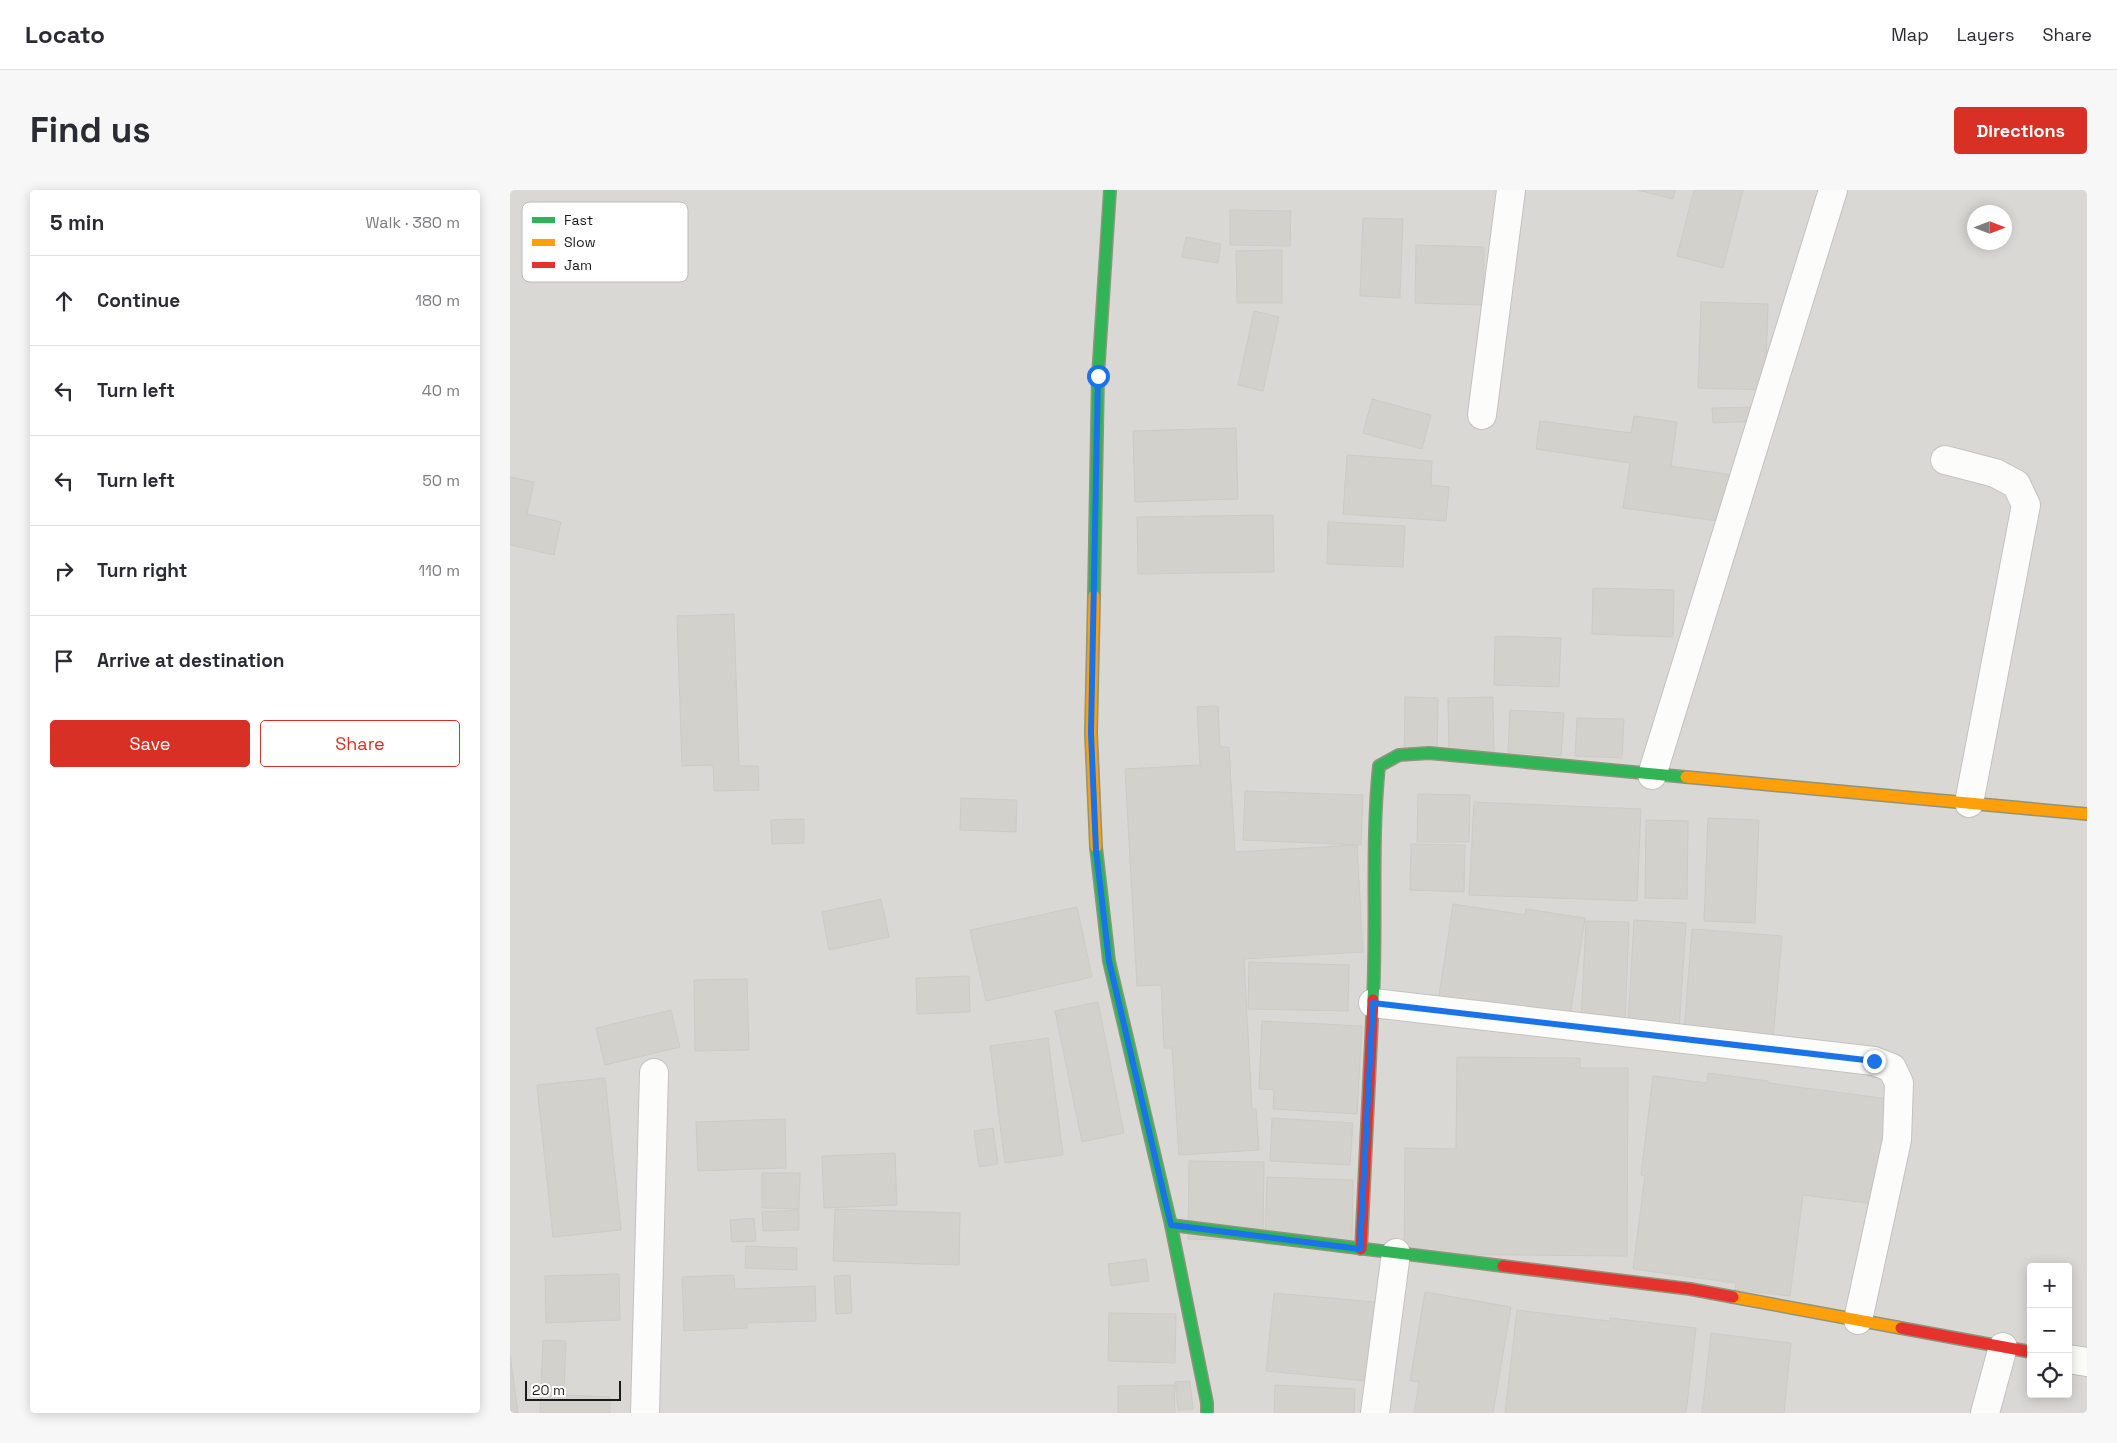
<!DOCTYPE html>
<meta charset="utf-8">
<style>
:root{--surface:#fff;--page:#f7f7f7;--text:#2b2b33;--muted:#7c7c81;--line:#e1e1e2;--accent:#d93025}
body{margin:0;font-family:"Space Grotesk",sans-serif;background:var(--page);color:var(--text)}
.controls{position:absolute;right:15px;bottom:15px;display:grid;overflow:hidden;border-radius:5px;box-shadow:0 2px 12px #0003}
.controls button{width:45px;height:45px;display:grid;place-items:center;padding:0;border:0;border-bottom:1px solid var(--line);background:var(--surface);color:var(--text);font:25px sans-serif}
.compass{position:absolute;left:1457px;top:15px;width:45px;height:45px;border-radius:50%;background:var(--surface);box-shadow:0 2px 12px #0003;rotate:90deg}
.scale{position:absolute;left:15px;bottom:12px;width:96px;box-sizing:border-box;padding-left:5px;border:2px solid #1b1b1b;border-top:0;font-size:14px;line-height:18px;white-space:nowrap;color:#1b1b1b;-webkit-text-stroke:4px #fff;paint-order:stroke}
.stop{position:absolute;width:15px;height:15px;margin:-11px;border:4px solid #1a73e8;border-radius:50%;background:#fff}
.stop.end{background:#1a73e8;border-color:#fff;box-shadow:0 1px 5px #0008}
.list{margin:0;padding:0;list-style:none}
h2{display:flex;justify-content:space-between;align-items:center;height:65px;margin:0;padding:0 20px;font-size:21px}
h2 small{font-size:16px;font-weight:400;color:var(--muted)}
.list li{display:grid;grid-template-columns:32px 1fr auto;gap:15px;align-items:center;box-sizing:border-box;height:90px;padding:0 20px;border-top:1px solid var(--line)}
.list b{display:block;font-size:19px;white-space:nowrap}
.list em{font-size:16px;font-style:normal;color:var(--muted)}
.actions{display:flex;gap:10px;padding:15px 20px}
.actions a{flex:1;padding:11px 0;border:1px solid var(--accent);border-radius:5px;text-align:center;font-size:18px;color:var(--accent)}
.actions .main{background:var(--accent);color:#fff}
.icon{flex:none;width:28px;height:28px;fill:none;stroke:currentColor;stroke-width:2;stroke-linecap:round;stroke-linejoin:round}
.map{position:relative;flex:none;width:1577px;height:1223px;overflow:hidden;border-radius:5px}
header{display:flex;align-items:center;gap:30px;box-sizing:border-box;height:70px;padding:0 25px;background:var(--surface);border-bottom:1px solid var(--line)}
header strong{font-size:24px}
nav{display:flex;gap:28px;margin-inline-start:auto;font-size:18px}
.intro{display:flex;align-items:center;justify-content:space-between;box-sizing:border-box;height:120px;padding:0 30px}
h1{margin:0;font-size:35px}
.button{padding:12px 22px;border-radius:5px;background:var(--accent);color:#fff;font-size:18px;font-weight:700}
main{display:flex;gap:30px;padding:0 30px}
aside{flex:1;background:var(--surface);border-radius:5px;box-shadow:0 2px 12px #0003}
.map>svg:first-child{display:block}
.residential{fill:#d9d8d5;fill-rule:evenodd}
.building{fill:#d3d1cc;stroke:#cecbc5}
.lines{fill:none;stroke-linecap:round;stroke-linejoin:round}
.street-casing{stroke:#c2c2c0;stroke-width:30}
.fast-casing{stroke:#8f947c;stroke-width:14}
.slow-casing{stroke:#8f947c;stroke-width:14}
.jam-casing{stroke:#8f947c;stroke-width:14}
.street{stroke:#fcfcfb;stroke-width:28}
.fast{stroke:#30b455;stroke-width:11}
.slow{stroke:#ff9f0a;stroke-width:11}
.jam{stroke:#e5322d;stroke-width:11}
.route{stroke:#1a73e8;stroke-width:6}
.key{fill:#fff;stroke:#bbb;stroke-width:1}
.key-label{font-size:14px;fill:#1b1b1b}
</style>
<header>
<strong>Locato</strong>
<nav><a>Map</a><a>Layers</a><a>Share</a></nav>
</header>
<div class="intro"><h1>Find us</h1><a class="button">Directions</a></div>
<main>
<aside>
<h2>5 min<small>Walk · 380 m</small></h2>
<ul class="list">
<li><svg class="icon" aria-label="ahead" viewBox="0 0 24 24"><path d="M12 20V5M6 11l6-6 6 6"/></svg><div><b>Continue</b></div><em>180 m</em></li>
<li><svg class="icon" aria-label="left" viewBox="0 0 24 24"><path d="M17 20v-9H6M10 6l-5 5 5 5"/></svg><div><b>Turn left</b></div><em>40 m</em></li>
<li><svg class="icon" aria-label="left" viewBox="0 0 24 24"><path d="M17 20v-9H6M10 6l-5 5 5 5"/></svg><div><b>Turn left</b></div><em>50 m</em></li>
<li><svg class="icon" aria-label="right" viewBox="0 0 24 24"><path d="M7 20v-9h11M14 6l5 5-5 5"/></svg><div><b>Turn right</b></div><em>110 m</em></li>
<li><svg class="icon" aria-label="arrive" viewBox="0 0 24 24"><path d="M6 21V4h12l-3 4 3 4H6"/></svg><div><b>Arrive at destination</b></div></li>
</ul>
<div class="actions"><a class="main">Save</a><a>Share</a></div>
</aside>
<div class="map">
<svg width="1577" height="1223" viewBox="0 0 1577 1223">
<rect width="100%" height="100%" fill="#eae9e4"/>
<path class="residential" d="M0,0h1577v1223h-1577zM1464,22h30v30h-30zM1521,1077h37v127h-37z"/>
<g class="building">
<path d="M1128,0h37l-2,9z"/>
<path d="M1184,0h49l-20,78 -46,-12z"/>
<path d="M720,20l61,1 -1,35 -60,-1z"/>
<path d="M853,28l40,1 -3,79 -40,-2z"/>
<path d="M676,47l35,7 -3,19 -36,-6z"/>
<path d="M906,55l68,2 -1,58 -68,-2z"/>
<path d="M772,60v53h-45l-1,-52z"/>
<path d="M1191,112l67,2 -3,86 -67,-2z"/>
<path d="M744,121l25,6 -16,74 -25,-6z"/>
<path d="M862,209l59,16 -9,34 -59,-16z"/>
<path d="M1249,217l1,14 -47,2 -1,-15z"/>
<path d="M1124,226l43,6 -6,44 68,10 -7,47 -109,-15 7,-45 -94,-14 4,-28 91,12z"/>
<path d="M726,238l2,71 -103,3 -2,-71z"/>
<path d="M837,265l85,6 -1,24 18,2 -3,34 -103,-7z"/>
<path d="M0,287l24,5 -7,32 34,8 -7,33 -44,-10z"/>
<path d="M763,325l1,57 -136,2 -1,-57z"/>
<path d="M818,332l77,4 -2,41 -76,-3z"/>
<path d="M1083,398l81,2 -1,47 -81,-3z"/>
<path d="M224,424l5,152h19l1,24 -45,1 -1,-26 -31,1 -5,-150z"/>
<path d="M985,446l66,2 -2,49 -65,-2z"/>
<path d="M895,507l33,1 -1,62h-33z"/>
<path d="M983,507l1,56 -45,1 -1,-56z"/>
<path d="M708,516l2,41h9l6,105 122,-7 6,107 -119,7 8,150h4l3,41 -80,5 -7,-107h-8l-3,-63 -24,1 -12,-217 75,-4 -3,-58z"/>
<path d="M1000,520l54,3 -3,43 -53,-4z"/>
<path d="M1067,528l47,1 -2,39 -47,-2z"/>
<path d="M735,601l118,4 -2,50 -118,-5z"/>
<path d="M908,604l52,1 -1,47h-52z"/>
<path d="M451,608l56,2 -1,32 -56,-2z"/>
<path d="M964,612l167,7 -4,92 -168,-6z"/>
<path d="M1198,628l51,2 -4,103 -51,-2z"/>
<path d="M294,629v24l-32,1 -1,-24z"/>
<path d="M1136,630l42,1 -1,78 -42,-1z"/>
<path d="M901,654l54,1 -1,47 -54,-2z"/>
<path d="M371,709l8,38 -60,13 -7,-38z"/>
<path d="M943,714l72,11 1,-6 59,9 -15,98 -133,-7z"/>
<path d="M567,717l15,70 -106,24 -16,-71z"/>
<path d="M1124,730l52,3 -7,106 -51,-3z"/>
<path d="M1076,731l43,1 -4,101 -44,-2z"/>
<path d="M1182,739l90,7 -9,104 -89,-8z"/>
<path d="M739,772l100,3 -1,46 -100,-2z"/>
<path d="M459,786l1,36 -53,2 -1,-36z"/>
<path d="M237,789l2,71 -54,1 -1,-71z"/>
<path d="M588,812l26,131 -42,9 -27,-131z"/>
<path d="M161,820l9,37 -75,18 -9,-37z"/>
<path d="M752,831l100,5 -5,88 -84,-5 1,-19 -15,-1z"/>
<path d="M538,848l15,117 -58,8 -15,-117z"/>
<path d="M947,867l123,1v10h48l-1,188 -223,-2 1,-106 51,1z"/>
<path d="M1198,883l60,8v2l128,17 -13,105 -80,-10 -13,101 -55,-6 1,-7 -103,-14 12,-93 -4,-1 12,-99 54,7z"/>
<path d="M95,888l16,152 -68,7 -16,-152z"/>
<path d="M762,928l81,5 -3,42 -80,-4z"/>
<path d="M275,929l1,49 -88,3 -2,-49z"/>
<path d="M483,938l5,36 -19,3 -5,-36z"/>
<path d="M385,963l2,52 -73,3 -2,-52z"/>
<path d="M679,971l75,1 -1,78 -75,-1z"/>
<path d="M252,983h38l-1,36 -37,-1z"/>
<path d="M757,987l86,3 -1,67 -87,-3z"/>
<path d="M325,1019l125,4 -1,52 -126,-4z"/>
<path d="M289,1020v20l-36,1 -1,-19z"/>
<path d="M244,1028l2,23 -24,1 -2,-22z"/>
<path d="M236,1056l51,2v22l-52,-2z"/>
<path d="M636,1069l3,22 -38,5 -3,-22z"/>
<path d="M109,1084l1,46 -74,3 -1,-47z"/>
<path d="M224,1085l1,14 80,-3 1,35 -69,2v5l-63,3 -2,-54z"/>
<path d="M340,1085l2,38 -16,1 -2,-38z"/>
<path d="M915,1102l86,15 -18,106h-79l5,-31 -9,-1z"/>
<path d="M764,1103l101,9 -8,79 -101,-10z"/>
<path d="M1007,1120l92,11 1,-3 86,10 -10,85h-181z"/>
<path d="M599,1123l67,1 -1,49 -67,-2z"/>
<path d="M1201,1143l80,10 -7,70h-82z"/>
<path d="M33,1150l23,1 -2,54 46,2v16h-70z"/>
<path d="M0,1164l8,59h-8z"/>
<path d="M680,1191l3,28 -15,1 -3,-28z"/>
<path d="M664,1195l1,28h-57v-27z"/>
<path d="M765,1195l80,4 -1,24h-80z"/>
</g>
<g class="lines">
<g class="street-casing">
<g id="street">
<path d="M972,225l29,-225"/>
<path d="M1435,270l50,13 21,11 10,21 -57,298"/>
<path d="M1142,585l181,-585"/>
<path d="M863,813l501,58 18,7 7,15 -2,57 -39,180"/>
<path d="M1558,1169l19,3"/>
<path d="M135,1223l9,-340"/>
<path d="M865,1223l21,-160"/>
<path d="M1475,1223l18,-66"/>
</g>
</g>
<g class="fast-casing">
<g id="fast">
<path d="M584,406l4,-220 12,-186"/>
<path d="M586,657l13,114 62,264 36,178v10"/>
<path d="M863,810c4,-78 -2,-157 6,-234l20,-11 30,-2 257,24"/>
<path d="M661,1035l332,41"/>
</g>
</g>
<g class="slow-casing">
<g id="slow">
<path d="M584,406l-3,137 5,114"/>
<path d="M1176,587l401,37"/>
<path d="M1223,1107l168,31"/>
</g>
</g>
<g class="jam-casing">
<g id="jam">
<path d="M851,1059l12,-249"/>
<path d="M993,1076l187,23 43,8"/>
<path d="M1391,1138l130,24"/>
</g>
</g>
<use href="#street" class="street"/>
<use href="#fast" class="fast"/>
<use href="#slow" class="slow"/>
<use href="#jam" class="jam"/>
</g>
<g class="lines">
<path class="route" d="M588,186l-7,357 5,117 13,111 62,264 189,24 13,-246 501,58"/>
</g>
<rect x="12" y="12" width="166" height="80" rx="8" class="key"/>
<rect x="22" y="27" width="23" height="6" fill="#30b455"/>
<rect x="22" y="49" width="23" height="7" fill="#ff9f0a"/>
<rect x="22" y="72" width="23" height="6" fill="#e5322d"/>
<g class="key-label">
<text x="54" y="35">Fast</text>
<text x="54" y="57">Slow</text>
<text x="54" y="80">Jam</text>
</g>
</svg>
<div class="controls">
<button>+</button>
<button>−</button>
<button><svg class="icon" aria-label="locate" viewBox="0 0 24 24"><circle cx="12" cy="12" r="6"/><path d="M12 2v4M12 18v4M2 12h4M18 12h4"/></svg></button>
</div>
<svg class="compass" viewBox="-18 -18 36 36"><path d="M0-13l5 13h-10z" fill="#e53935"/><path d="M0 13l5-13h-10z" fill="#7c7c81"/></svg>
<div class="scale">20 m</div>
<div class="stop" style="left:588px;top:186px"></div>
<div class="stop end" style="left:1364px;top:871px"></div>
</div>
</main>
